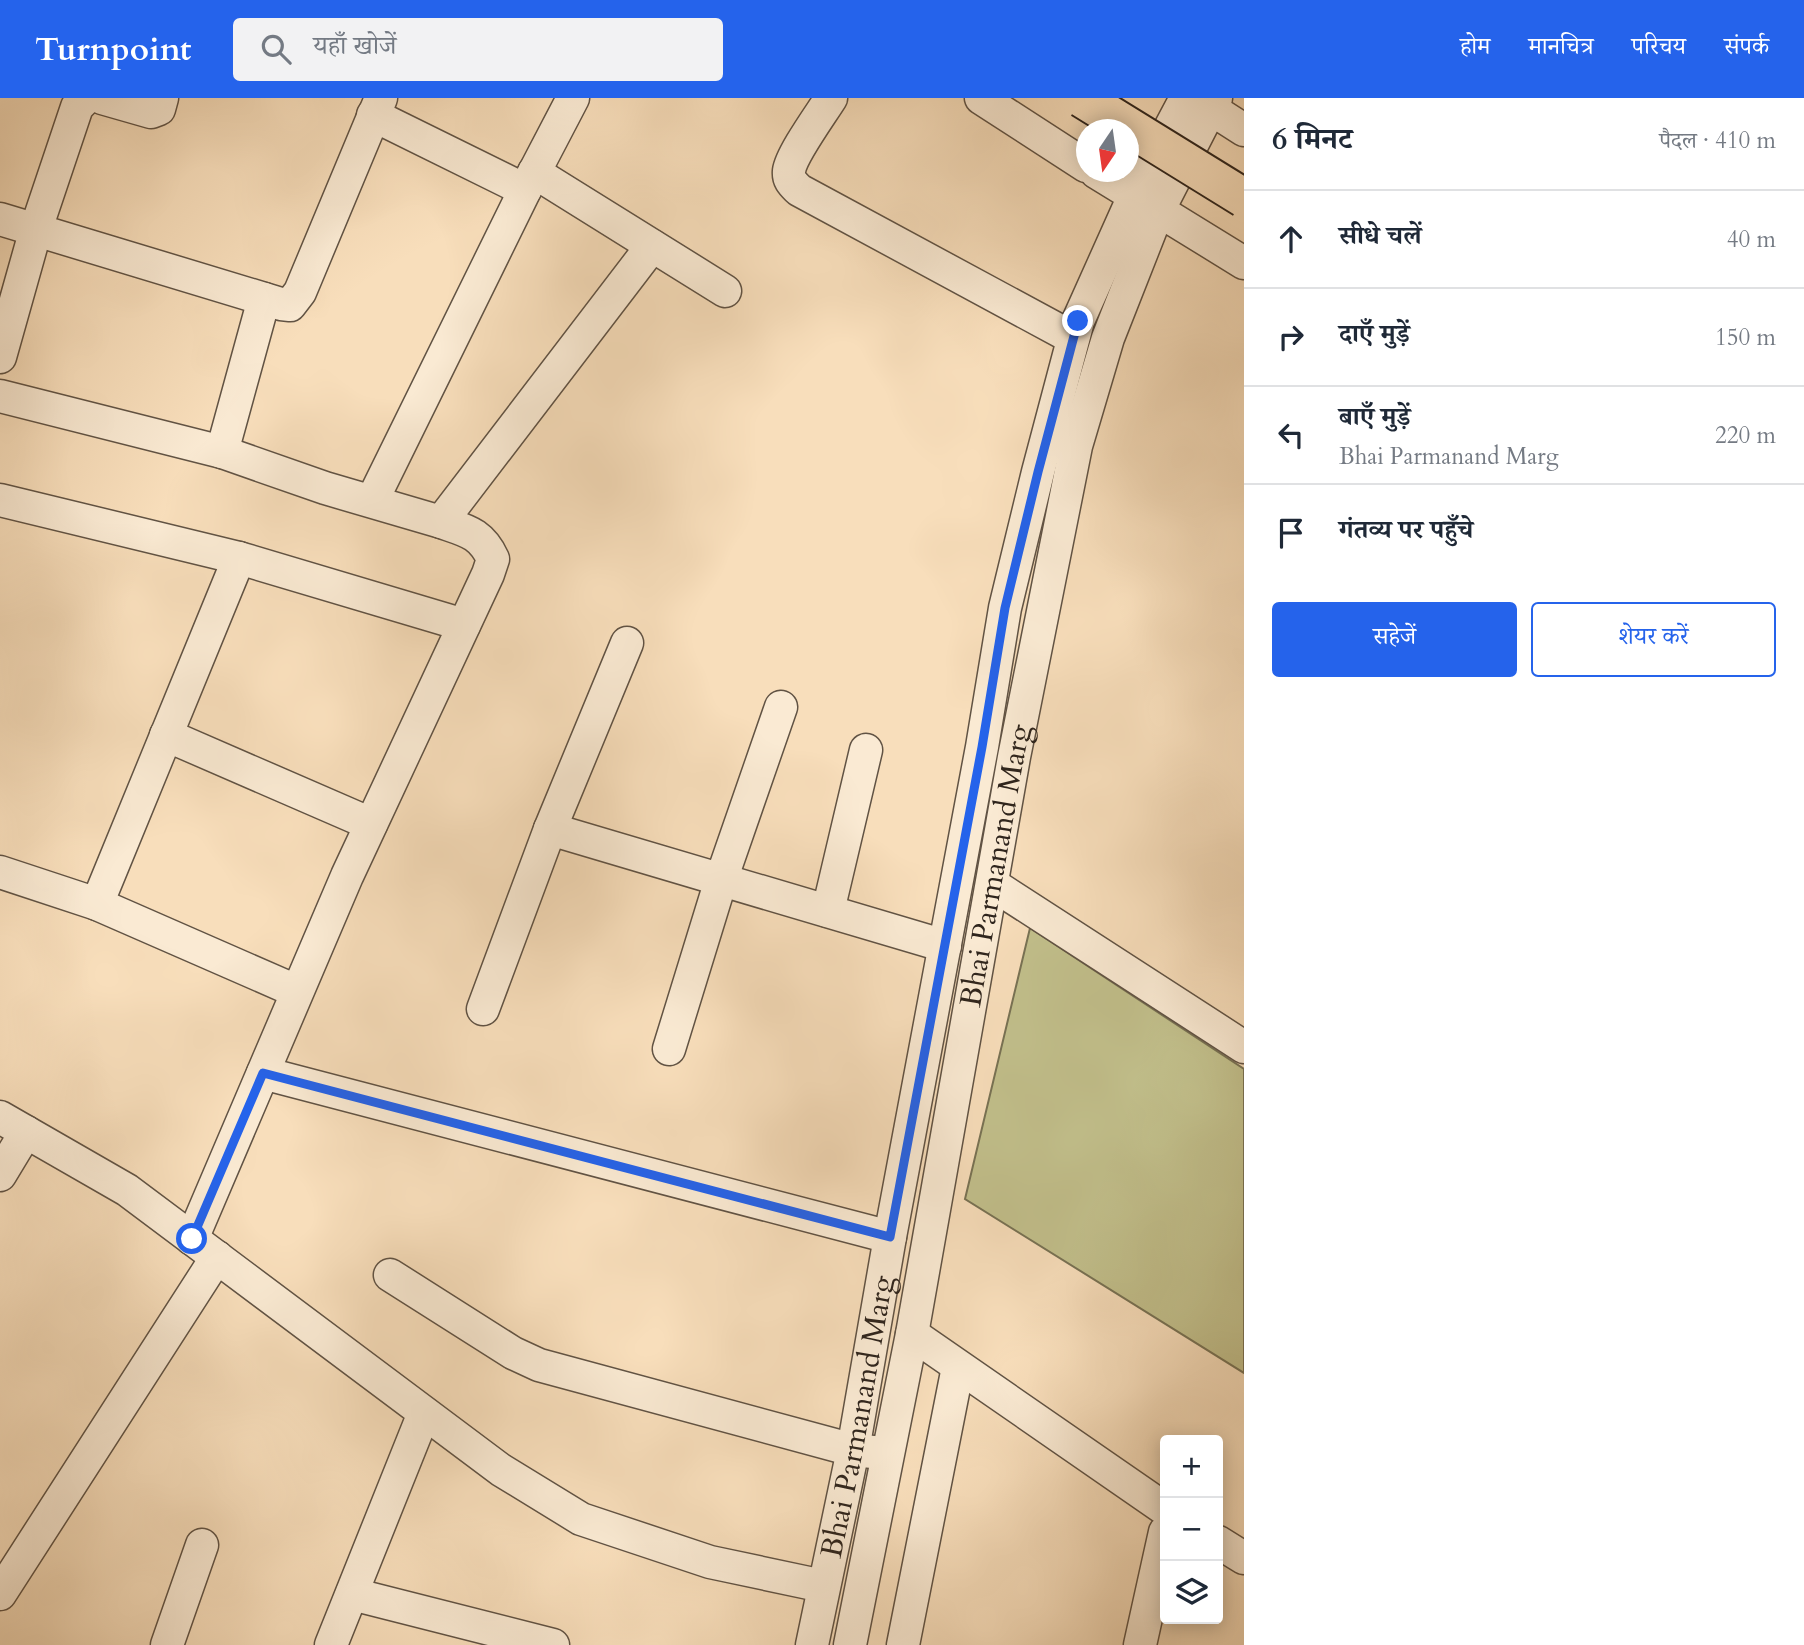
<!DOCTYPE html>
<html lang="hi">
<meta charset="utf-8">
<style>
:root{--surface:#fff;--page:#f2f2f3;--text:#1f2937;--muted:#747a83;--line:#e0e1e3;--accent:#2563eb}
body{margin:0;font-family:Cardo,"Noto Serif Devanagari",serif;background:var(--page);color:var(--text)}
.controls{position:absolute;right:21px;bottom:21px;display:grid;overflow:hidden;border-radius:7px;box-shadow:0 4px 18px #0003}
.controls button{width:63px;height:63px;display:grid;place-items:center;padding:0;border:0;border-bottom:2px solid var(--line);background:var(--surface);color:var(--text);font:35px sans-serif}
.compass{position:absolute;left:1076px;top:21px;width:63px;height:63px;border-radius:50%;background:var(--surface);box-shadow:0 4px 18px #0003;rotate:193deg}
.stop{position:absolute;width:21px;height:21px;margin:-16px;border:5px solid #2563eb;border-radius:50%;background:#fff}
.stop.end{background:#2563eb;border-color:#fff;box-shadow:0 2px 7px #0008}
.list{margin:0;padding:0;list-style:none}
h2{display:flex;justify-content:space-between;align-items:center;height:91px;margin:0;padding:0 28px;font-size:30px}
h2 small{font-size:23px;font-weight:400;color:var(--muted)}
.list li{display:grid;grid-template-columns:46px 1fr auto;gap:21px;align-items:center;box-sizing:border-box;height:98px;padding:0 28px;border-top:2px solid var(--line)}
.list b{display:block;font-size:26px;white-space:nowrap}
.list p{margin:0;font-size:23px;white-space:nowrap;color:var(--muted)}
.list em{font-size:23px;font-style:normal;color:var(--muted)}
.actions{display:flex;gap:14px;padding:21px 28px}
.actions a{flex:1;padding:16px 0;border:2px solid var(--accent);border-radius:7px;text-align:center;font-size:24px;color:var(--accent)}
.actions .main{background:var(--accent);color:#fff}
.icon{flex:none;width:38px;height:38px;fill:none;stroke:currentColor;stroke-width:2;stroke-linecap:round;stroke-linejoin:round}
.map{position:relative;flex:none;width:1244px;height:1547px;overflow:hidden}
header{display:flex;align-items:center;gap:42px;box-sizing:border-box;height:98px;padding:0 35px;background:var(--accent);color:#fff}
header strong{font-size:33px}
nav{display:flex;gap:38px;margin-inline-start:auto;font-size:24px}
.search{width:490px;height:63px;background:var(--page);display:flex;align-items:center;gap:18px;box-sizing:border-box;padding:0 24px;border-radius:7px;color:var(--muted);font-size:26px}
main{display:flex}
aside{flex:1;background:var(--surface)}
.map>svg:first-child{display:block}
.green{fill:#c2c08c;stroke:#787254;stroke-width:2}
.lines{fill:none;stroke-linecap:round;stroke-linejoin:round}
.minor-casing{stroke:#615344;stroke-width:35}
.minor{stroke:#faead3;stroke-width:32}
.major-bridge-casing{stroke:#2f251d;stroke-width:42;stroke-linecap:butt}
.major-bridge{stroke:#f8debb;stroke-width:38}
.route{stroke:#2563eb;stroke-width:9}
.labels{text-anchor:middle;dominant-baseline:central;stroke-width:7;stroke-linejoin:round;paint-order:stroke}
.street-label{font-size:30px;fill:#2f251d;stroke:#faead3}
</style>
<header>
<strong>Turnpoint</strong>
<div class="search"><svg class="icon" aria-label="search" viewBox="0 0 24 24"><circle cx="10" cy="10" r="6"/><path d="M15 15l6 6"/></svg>यहाँ खोजें</div>
<nav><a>होम</a><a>मानचित्र</a><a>परिचय</a><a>संपर्क</a></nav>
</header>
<main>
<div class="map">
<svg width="1244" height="1547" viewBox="0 0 1244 1547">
<rect width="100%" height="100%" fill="#f8debb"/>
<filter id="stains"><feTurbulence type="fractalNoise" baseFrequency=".00286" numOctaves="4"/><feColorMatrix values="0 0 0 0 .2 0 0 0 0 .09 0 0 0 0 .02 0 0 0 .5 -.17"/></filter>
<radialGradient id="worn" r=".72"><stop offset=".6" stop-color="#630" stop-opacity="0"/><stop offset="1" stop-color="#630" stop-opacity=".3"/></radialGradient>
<path class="green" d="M1030,830l214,141v304l-279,-174z"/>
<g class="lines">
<g class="minor-casing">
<g id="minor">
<path d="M102,0l49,14 8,-3 3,-11"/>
<path d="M831,0c-10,16 -40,57 -42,73 -1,9 4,13 10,19l274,148"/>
<path d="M981,0l105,68"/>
<path d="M1194,0l50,32"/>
<path d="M373,17l152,75"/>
<path d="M534,74l191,119"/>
<path d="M1096,74l148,91"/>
<path d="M0,121l281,85 9,1 10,-13 81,-194"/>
<path d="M0,259l36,-128 41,-122 9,-9"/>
<path d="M0,298l222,56 103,36 116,34"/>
<path d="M222,354l42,-153"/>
<path d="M0,402l239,58 225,67"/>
<path d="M372,403l153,-311 48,-92"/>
<path d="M166,637l205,89"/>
<path d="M550,731l395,117"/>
<path d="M0,774l97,32 199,87"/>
<path d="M992,786l252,163"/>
<path d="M97,806l142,-346"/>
<path d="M828,813l38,-161"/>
<path d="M483,911l67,-180 77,-186"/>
<path d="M669,951l52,-169 60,-173"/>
<path d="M263,975l627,164"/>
<path d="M0,1019l127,73 374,280 80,49 129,43 113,24"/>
<path d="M0,1077l26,-43"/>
<path d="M192,1141l155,-363 141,-302 5,-15c-12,-26 -26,-28 -52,-37l211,-276"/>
<path d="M390,1177l123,78 26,12 314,85 20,2"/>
<path d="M912,1236l253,175"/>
<path d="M1218,1444l26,16"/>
<path d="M0,1496l217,-337"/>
<path d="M352,1496l201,51"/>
<path d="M167,1547l35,-100"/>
<path d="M331,1547l93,-232"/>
<path id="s1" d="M812,1547l41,-195 37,-213 92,-490 23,-139 33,-136 40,-151 56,-125 52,-98"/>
<path id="s2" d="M850,1547l62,-311 102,-577 62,-311 32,-108 50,-127 58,-113"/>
<path d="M903,1547l55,-278"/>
<path d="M1140,1547l25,-113"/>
</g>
</g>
<use href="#minor" class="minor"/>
<g class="major-bridge-casing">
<path id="major-bridge" d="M1082,0l162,100"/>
</g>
<use href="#major-bridge" class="major-bridge"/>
</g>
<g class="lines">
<path class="route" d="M192,1141l71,-166 627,164 92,-490 23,-139 33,-136 40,-151"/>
</g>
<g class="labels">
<g class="street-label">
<text stroke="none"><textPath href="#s2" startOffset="793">Bhai Parmanand Marg</textPath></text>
<text stroke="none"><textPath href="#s1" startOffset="233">Bhai Parmanand Marg</textPath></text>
</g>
</g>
<rect width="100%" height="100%" filter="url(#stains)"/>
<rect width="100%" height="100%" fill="url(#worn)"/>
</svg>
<div class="controls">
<button>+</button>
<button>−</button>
<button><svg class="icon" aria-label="layers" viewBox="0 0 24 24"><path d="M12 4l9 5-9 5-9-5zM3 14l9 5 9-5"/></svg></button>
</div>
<svg class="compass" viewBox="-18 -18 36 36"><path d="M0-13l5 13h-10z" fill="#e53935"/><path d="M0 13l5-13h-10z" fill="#747a83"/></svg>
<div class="stop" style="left:192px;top:1141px"></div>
<div class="stop end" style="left:1078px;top:223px"></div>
</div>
<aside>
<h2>6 मिनट<small>पैदल · 410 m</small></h2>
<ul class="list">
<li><svg class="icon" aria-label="ahead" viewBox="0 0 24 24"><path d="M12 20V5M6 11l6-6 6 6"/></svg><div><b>सीधे चलें</b></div><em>40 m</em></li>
<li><svg class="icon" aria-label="right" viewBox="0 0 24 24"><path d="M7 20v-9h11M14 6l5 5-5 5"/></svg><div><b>दाएँ मुड़ें</b></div><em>150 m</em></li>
<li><svg class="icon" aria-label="left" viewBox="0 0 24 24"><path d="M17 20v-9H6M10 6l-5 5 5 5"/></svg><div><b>बाएँ मुड़ें</b><p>Bhai Parmanand Marg</p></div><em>220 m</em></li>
<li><svg class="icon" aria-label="arrive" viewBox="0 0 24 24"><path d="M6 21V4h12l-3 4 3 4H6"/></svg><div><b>गंतव्य पर पहुँचे</b></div></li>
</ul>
<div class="actions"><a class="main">सहेजें</a><a>शेयर करें</a></div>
</aside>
</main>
